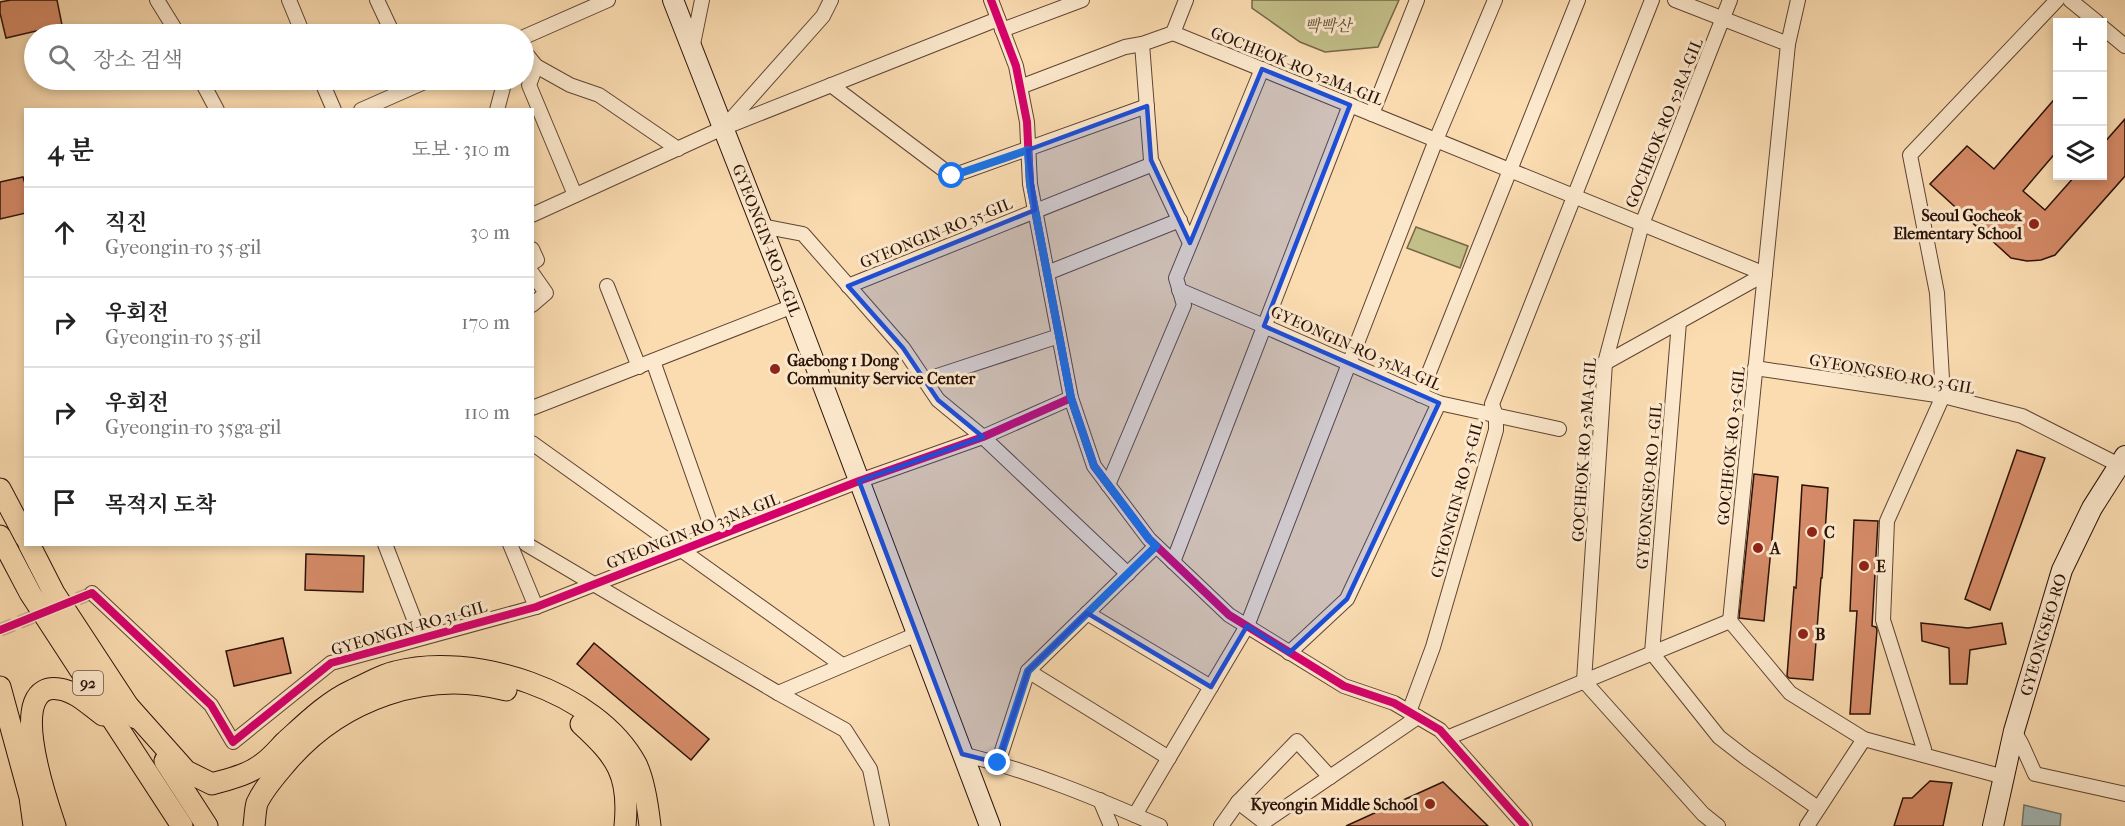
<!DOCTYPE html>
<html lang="ko">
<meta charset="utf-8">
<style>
:root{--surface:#fff;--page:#f2f2f2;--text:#222;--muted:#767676;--line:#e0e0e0}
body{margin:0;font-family:"IM FELL French Canon","Noto Serif KR",serif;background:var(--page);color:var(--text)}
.controls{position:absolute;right:18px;top:18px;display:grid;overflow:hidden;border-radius:0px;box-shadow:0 3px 9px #0003}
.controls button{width:54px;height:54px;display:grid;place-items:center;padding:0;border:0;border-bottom:2px solid var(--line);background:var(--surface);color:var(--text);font:30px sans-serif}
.stop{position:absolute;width:18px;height:18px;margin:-14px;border:4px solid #1a73e8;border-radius:50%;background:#fff}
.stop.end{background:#1a73e8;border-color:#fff;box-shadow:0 2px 6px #0008}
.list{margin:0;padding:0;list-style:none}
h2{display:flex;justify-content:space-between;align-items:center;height:78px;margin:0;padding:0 24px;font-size:26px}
h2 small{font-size:20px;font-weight:400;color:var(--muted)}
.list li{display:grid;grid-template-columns:39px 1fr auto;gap:18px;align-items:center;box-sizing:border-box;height:90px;padding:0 24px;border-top:2px solid var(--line)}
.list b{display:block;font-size:22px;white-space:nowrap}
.list p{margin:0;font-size:20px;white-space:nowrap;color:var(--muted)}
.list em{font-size:20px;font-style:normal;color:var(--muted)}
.icon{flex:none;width:33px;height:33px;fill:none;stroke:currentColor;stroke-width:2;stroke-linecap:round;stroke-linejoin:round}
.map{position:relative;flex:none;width:2125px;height:826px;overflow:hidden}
.search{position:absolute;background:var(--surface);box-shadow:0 3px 9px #0003;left:24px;top:24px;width:510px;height:66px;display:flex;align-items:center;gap:15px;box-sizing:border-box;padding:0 21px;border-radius:33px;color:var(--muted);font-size:22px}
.panel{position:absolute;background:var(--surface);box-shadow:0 3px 9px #0003;left:24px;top:108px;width:510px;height:438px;border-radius:0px}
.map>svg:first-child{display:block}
.green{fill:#c2bf89;stroke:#766848;stroke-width:1.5}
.water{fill:#a3b9b7;stroke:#737671;stroke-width:1.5}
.building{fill:#d68b68;stroke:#2a1208;stroke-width:1.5}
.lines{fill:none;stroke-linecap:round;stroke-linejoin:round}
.street-tunnel{stroke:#d1b48f;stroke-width:14;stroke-dasharray:14 7;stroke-linecap:butt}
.street-casing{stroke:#5e4432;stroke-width:16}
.secondary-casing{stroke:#2a1208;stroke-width:22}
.primary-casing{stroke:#2a1208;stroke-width:23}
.street{stroke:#fce8cc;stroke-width:14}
.secondary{stroke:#fce8cc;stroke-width:20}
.primary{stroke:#fbdcb1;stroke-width:21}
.cycleway-casing{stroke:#fce8cc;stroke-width:11}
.cycleway{stroke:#d6006c;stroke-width:8}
.route{stroke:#1a73e8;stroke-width:8}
.marked{fill:#1d4ed8;fill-opacity:0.2;stroke:#1d4ed8;stroke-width:4.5;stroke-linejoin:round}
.poi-dot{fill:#8f2418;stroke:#fce8cc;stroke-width:2}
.labels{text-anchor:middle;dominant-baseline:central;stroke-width:6;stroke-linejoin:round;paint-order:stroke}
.shield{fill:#fce8cc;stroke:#695243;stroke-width:1.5}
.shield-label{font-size:15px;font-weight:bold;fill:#2a1208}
.park-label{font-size:16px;font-style:italic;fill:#5f4f35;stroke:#fce8cc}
.street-label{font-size:16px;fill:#2a1208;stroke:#fce8cc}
.poi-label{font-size:16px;font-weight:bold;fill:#2a1208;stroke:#fce8cc;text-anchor:start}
</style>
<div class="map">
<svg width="2125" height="826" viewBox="0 0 2125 826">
<rect width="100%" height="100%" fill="#fbdcb1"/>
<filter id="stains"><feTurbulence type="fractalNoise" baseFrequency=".00333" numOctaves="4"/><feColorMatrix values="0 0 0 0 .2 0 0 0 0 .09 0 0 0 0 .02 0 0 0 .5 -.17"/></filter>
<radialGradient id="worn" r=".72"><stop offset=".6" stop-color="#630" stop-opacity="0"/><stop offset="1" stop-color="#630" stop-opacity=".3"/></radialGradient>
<g class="green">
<path d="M1252,0h147l-21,47 -53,5 -25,-10 -48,-34z"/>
<path d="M1416,227l52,19 -8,22 -53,-20z"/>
</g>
<path class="water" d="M2024,805l37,9 -1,12h-38z"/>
<g class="building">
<path d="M11,0h46l5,25 -56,13 -6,-25v-11z"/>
<path d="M2058,95v55l-35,41 22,19 30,-34h28v-32l22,-25v57l-70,79 -14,5 -14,1 -16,-3 -81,-74 37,-38 27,23z"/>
<path d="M23,177l3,10v26l-26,6v-37z"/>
<path d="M2017,450l28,8 -55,152 -25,-11z"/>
<path d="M1754,474l24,3 -14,144 -25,-3z"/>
<path d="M1802,485l26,3 -6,90h-1l-8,102 -24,-2 -2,-2 7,-89 2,1z"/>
<path d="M1854,520l24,1 -6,105 4,1 1,3 -7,84h-20l7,-103h-7z"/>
<path d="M306,554l58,2 -1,36 -58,-2z"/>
<path d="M1921,623l47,5 34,-5 4,21 -36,6 -3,34h-17l-1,-36 -27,-7z"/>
<path d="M283,638l8,35 -57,13 -8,-35z"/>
<path d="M594,643l115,96 -18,21 -114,-96z"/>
<path d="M1930,781l22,2 -9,43h-49l9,-28h9z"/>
<path d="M1443,782l45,44h-142z"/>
</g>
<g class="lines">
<path class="street-tunnel" d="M0,630l92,-37"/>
<g class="street-casing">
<g id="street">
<path d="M157,0l21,34"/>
<path d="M289,0l14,34"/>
<path d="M377,0l16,34"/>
<path d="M991,0l25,66 11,56 3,62 41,214 23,68 55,73 80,76 115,71 50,17 46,27 85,96"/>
<path d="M1186,0l-13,33 592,241"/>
<path d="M1675,0l113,44"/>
<path d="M2070,0l27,22"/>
<path d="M2102,27l23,19"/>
<path d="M1002,30l80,-30"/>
<path d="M1173,33l-31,11 9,116 39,83"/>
<path d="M524,37l84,-37"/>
<path d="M692,49l10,-49"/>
<path d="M524,51l12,15 -7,19 46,110"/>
<path d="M536,66l34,19 29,10 79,54"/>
<path d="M201,80l16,30"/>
<path d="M321,80l13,30"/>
<path d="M831,85l121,91 195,-70"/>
<path d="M1020,87l105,-40 17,-3"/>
<path d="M361,110l68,-30"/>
<path d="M497,110l8,-30"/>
<path d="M1372,114l45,-114"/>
<path d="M727,124l96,-108 8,-16"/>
<path d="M532,215l191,-87 275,-109"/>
<path d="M762,226l41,8 100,114 35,52 45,37 145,137"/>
<path d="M532,249l5,11 -5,3"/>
<path d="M532,273l14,20 -14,12"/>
<path d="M1047,273l133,-53"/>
<path d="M607,286l32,81"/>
<path d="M848,286l305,-122"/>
<path d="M1179,290l85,36 175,77 120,26"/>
<path d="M1679,322l-27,331 67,84 27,21 72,50"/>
<path d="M653,361l62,176"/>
<path d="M1605,363l160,-89"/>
<path d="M1755,368l188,28 79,20 103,52"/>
<path d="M925,380l134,-44"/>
<path d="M1420,395l158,-395"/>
<path d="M532,408l261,-102"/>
<path d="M532,443l310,222"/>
<path d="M1108,485l76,-180 -8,-27 86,-209"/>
<path d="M385,544l36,93"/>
<path d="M510,544l26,63"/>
<path d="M526,544l252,149 67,37 25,39 12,57"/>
<path d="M1173,562l177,-457"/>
<path d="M92,593l119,112 22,37 98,-79 205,-56 323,-126 124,-44 88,-39"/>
<path d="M1087,613l124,74"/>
<path d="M1730,621l58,-577 10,-44"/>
<path d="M1730,621l60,72 74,46 140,38"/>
<path d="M1289,653l58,-54 92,-196"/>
<path d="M1028,671l141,87"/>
<path d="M778,693l139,-59"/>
<path d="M1409,712l24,-65 63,-217v-14l-4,-12 160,-404"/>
<path d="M2014,731l7,12 14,31 90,20"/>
<path d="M1447,738l283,-117"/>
<path d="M962,754c69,17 134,44 198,72"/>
<path d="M1924,755v-6l-41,-129 4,-99 56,-125 -6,-103 -27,-138 147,-155"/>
<path d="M998,763l30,-92 128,-125"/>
<path d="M1100,800l11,26"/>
<path d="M1238,802l26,20 154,-105"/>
<path d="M1135,815l112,-189 189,-486 59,-140"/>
<path d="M1221,826l17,-24 59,-61 33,36"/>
<path d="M1718,826l-15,-12 -119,-133 21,-318 37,-139 88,-224"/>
<path d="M1807,826l57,-87"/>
</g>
</g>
<g class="secondary-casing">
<g id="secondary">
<path id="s1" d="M673,0l120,306 197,520"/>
<path id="s2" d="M1993,826l21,-95 48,-161 30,-62 33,-52"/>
</g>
</g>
<g class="primary-casing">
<g id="primary">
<path d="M0,489l26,49"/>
<path d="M0,536l30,57 152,233"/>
<path d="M29,544l25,49 82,125"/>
<path d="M0,687l30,110 4,29"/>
<path d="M129,707l57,64 26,13c17,-5 36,-9 50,-20 9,-6 16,-15 23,-22 21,-19 42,-40 68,-52 14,-6 28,-15 42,-18 77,-21 202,19 241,92 8,16 12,44 14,62"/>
<path d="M581,724c36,33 49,51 44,102"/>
<path d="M165,761l42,65"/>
<path d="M55,826c-8,-24 -51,-145 4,-137 17,2 31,17 44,26"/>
<path d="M254,826c1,-7 1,-16 3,-23 7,-15 19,-28 30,-41 53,-62 139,-94 219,-72"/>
</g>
</g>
<use href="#street" class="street"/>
<use href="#secondary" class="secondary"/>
<use href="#primary" class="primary"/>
<g class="cycleway-casing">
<g id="cycleway">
<path d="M991,0l25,66 11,56 3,62 41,214 23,68 55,73 80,76 115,71 50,17 46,27 85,96"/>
<path d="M0,630l92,-37 119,112 22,37 98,-79 205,-56 323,-126 124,-44 88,-39"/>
</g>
</g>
<use href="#cycleway" class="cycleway"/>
</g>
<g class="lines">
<path class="route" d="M952,176l76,-26 2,34 41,214 23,68 55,73 7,7 -128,125 -30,92"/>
</g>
<path class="marked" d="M1262,69l88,36 -86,221 175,77 -92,196 -58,54 -42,-27 -36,61 -124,-74 -59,58 -30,92 -36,-9 -103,-273 124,-44 -45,-37 -35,-52 -55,-62 187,-76 -7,-60 119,-44 4,54 39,83z"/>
<g class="poi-dot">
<circle cx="2034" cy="224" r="6"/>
<circle cx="775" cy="369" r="6"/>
<circle cx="1812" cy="532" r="6"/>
<circle cx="1758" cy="548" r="6"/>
<circle cx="1864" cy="566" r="6"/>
<circle cx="1803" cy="634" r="6"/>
<circle cx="1430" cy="804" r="6"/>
</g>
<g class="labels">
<rect class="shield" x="73" y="671" width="30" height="24" rx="4.5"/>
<g class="shield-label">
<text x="88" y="683">92</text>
</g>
<g class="park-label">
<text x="1328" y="25">빡빡산</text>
</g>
<g class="street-label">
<text transform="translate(1297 66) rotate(22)">GOCHEOK-RO 52MA-GIL</text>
<text transform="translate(1664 123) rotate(-68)">GOCHEOK-RO 52RA-GIL</text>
<text transform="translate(936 233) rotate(-22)">GYEONGIN-RO 35-GIL</text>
<text stroke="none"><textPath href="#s1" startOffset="258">GYEONGIN-RO 33-GIL</textPath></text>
<text transform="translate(1356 348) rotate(24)">GYEONGIN-RO 35NA-GIL</text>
<text transform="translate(1892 374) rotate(10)">GYEONGSEO-RO 3-GIL</text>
<text transform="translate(1731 446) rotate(-84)">GOCHEOK-RO 52-GIL</text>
<text transform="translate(1584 450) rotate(-86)">GOCHEOK-RO 52MA-GIL</text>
<text transform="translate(1649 486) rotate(-85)">GYEONGSEO-RO 1-GIL</text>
<text transform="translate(1457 499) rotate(-75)">GYEONGIN-RO 35-GIL</text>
<text transform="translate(693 531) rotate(-21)">GYEONGIN-RO 33NA-GIL</text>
<text transform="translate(409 628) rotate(-16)">GYEONGIN-RO 31-GIL</text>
<text stroke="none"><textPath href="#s2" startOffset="198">GYEONGSEO-RO</textPath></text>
</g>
<g class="poi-label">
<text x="2022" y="215" text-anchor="end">Seoul Gocheok<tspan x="2022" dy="18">Elementary School</tspan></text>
<text x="787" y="360">Gaebong 1 Dong<tspan x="787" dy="18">Community Service Center</tspan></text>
<text x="1824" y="532">C</text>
<text x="1770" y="548">A</text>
<text x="1876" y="566">E</text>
<text x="1815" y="634">B</text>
<text x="1418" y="804" text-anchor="end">Kyeongin Middle School</text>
</g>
</g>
<rect width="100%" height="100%" filter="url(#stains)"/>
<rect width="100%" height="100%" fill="url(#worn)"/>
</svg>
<div class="controls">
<button>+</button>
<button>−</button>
<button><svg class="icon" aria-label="layers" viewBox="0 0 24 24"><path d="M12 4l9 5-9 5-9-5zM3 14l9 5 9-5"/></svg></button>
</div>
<div class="stop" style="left:952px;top:176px"></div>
<div class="stop end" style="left:998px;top:763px"></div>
<div class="search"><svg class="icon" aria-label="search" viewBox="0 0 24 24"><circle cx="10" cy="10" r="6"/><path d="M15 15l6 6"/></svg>장소 검색</div>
<section class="panel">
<h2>4 분<small>도보 · 310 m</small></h2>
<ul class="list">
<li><svg class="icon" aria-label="ahead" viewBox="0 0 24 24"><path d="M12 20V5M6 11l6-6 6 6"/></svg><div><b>직진</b><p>Gyeongin-ro 35-gil</p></div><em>30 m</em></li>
<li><svg class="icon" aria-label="right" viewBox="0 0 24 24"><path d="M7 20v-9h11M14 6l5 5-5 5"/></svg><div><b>우회전</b><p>Gyeongin-ro 35-gil</p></div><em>170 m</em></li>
<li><svg class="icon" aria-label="right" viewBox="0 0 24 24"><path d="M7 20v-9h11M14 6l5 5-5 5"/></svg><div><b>우회전</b><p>Gyeongin-ro 35ga-gil</p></div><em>110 m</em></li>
<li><svg class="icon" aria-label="arrive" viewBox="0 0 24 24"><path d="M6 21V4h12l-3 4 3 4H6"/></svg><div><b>목적지 도착</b></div></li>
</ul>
</section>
</div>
